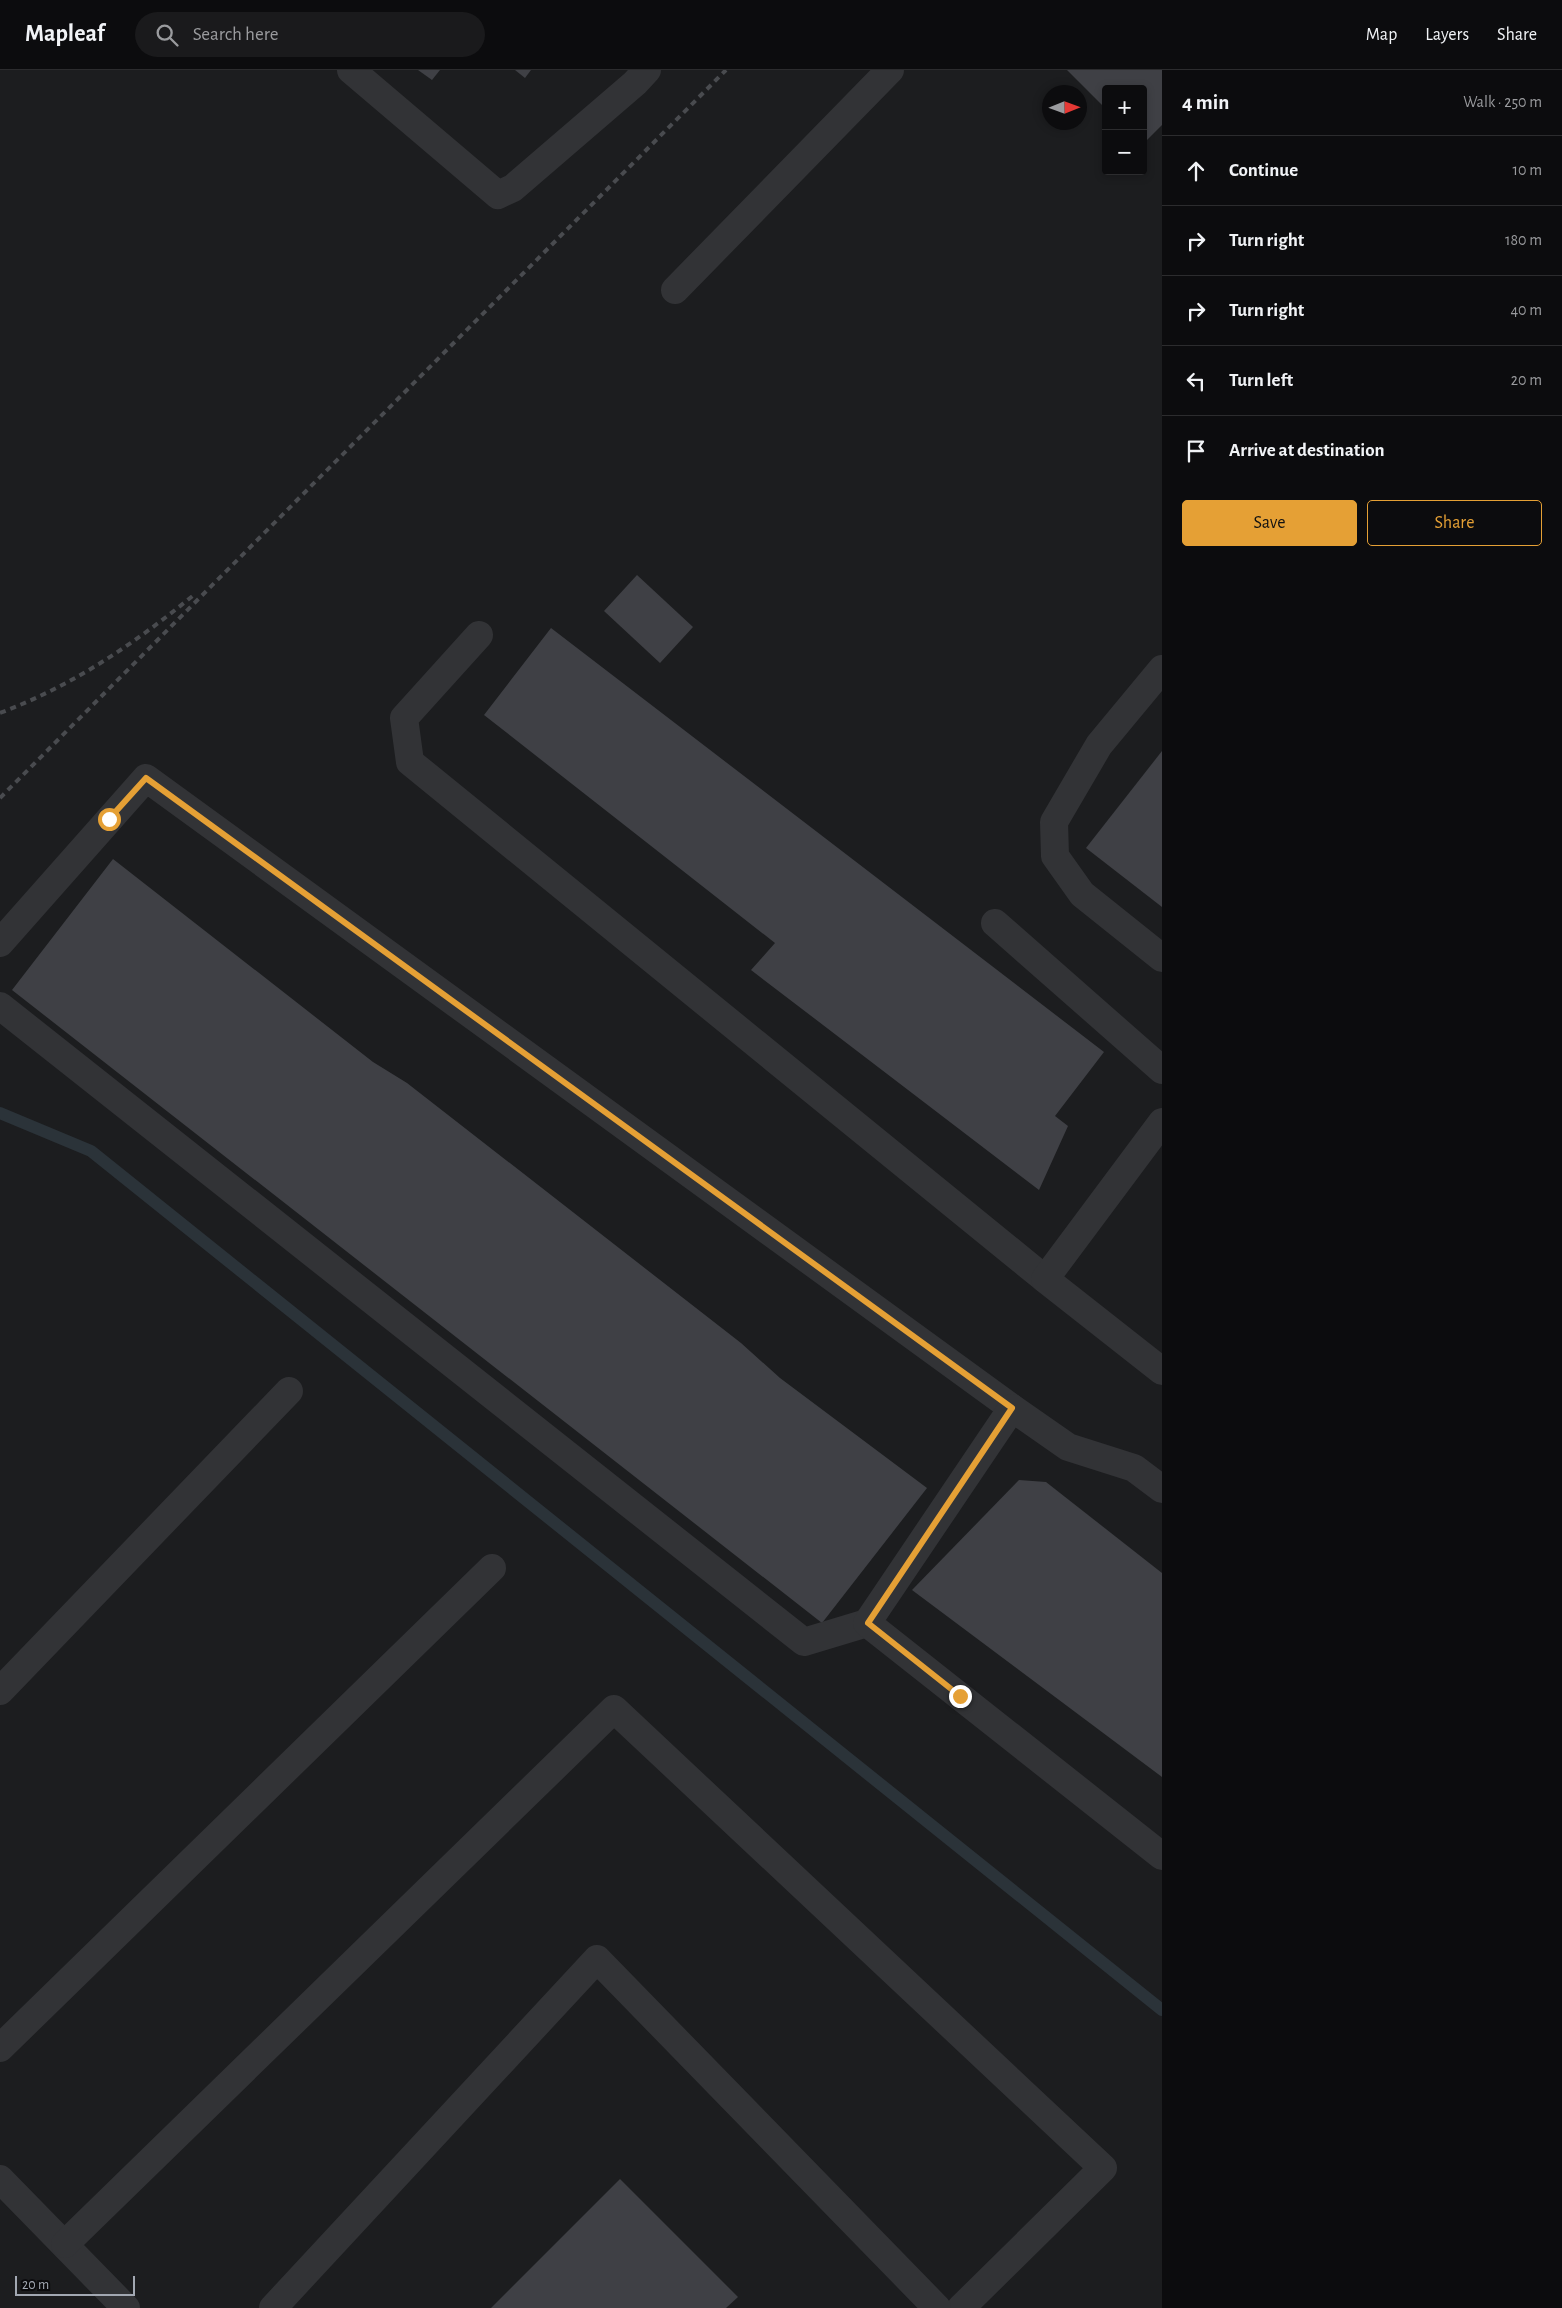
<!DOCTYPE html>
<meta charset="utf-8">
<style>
:root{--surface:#0c0c0e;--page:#1a1a1c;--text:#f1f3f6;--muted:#9a9b9e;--line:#2c2c2e;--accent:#e5a035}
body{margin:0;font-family:"Alegreya Sans",sans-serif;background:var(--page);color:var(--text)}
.controls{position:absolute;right:15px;top:15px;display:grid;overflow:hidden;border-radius:5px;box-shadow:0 2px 8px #0003}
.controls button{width:45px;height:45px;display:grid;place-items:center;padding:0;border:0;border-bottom:1px solid var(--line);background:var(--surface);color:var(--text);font:25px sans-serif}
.compass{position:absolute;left:1042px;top:15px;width:45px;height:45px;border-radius:50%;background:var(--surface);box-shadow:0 2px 8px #0003;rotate:89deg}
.scale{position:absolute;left:15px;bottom:12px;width:120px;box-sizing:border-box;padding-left:5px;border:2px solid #a2a8b2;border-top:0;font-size:14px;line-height:18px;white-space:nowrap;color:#a2a8b2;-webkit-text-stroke:4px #0b0b0d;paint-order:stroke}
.stop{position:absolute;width:15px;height:15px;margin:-11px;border:4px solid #e5a035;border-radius:50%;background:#fff}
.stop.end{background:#e5a035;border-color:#fff;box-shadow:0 1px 5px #0008}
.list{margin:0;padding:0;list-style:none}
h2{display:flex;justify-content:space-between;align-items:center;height:65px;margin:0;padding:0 20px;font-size:21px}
h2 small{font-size:16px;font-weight:400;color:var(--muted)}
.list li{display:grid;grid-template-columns:32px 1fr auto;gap:15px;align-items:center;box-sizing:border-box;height:70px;padding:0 20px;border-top:1px solid var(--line)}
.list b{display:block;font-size:19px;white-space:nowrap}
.list em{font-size:16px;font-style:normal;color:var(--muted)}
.actions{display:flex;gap:10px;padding:15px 20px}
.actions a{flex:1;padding:11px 0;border:1px solid var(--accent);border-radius:5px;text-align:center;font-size:18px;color:var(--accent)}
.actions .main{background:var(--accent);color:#111}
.icon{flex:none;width:28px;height:28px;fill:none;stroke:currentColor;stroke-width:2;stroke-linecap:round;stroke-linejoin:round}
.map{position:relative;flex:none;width:1162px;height:2238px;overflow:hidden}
header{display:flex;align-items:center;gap:30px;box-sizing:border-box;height:70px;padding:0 25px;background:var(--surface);border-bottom:1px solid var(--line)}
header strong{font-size:24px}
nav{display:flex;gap:28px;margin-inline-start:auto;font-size:18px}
.search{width:350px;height:45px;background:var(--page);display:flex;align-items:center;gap:12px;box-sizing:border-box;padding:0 18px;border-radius:28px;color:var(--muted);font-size:19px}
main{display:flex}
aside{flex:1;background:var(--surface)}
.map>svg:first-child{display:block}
.built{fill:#1c1d1f;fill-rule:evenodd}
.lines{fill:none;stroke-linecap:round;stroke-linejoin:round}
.stream{stroke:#2b3339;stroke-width:12}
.building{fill:#3f4045}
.minor{stroke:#323336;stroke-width:28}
.rail{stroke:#494b4f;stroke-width:4;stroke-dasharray:6 5;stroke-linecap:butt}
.route{stroke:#e5a035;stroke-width:6}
</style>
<header>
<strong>Mapleaf</strong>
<div class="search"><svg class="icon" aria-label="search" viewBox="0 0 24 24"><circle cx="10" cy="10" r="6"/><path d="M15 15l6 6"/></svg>Search here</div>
<nav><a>Map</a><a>Layers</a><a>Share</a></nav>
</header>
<main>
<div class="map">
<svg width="1162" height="2238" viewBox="0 0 1162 2238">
<rect width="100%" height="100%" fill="#101012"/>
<path class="built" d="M0,0h1162v2238h-1162zM1106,19h37v82h-37zM1050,22h30v30h-30z"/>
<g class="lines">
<path class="stream" d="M0,1043l91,38 1071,859"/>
</g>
<g class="building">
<path d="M418,0h22l-8,10z"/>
<path d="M515,0h16l-6,8z"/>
<path d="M1067,0h95v55l-19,19v-55h-37v20z"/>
<path d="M637,505l56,52 -33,36 -56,-52z"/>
<path d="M551,558l553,424 -49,64 13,10 -29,64 -288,-220 24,-27 -291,-228z"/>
<path d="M1162,681v156l-76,-59z"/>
<path d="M113,789l260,203 34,21 334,260 39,35 147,110 -105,135 -810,-633z"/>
<path d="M1019,1410l27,2 116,91v204l-250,-187z"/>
<path d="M620,2109l118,118 -12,11h-235z"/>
</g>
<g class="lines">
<g class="minor">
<path d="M351,0l147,125 15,-7 122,-105 12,-13"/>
<path d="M675,220l215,-220"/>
<path d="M479,565l-75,83 6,44 635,517"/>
<path d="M1162,599l-63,76 -45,77 1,34 27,38 80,64"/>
<path d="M995,853l167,147"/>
<path d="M0,873l146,-165 866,630"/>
<path d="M0,936l804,636 63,-19"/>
<path d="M1162,1052l-117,157 117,92"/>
<path d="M1162,1419l-28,-21 -66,-21 -56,-39 -145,215 295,233"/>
<path d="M0,1621l289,-300"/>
<path d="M0,1978l492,-480"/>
<path d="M0,2109l126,129"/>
<path d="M65,2174l549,-535 489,459 -142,140"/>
<path d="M273,2238l324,-349 340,349"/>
</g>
<g class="rail">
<path d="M0,643c74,-28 134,-69 195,-119"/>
<path d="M0,728l726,-728"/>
</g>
</g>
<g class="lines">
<path class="route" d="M109,749l37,-41 866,630 -144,215 92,73"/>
</g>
</svg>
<div class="controls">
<button>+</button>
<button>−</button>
</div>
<svg class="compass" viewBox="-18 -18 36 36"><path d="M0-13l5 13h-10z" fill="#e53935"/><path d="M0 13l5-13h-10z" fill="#9a9b9e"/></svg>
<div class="scale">20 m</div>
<div class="stop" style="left:109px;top:749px"></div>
<div class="stop end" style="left:960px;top:1626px"></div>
</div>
<aside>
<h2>4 min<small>Walk · 250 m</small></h2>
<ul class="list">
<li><svg class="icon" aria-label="ahead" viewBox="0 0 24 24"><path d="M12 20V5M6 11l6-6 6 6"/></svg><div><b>Continue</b></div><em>10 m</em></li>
<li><svg class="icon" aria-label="right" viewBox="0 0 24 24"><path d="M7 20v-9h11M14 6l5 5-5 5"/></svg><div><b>Turn right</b></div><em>180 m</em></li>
<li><svg class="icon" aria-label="right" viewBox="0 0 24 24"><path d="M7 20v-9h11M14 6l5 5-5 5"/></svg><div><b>Turn right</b></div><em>40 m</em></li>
<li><svg class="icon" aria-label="left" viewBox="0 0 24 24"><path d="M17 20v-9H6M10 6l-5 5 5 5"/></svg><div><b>Turn left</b></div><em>20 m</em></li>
<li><svg class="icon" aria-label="arrive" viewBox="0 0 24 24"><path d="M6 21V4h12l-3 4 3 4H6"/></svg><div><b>Arrive at destination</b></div></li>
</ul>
<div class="actions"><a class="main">Save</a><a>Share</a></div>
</aside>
</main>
